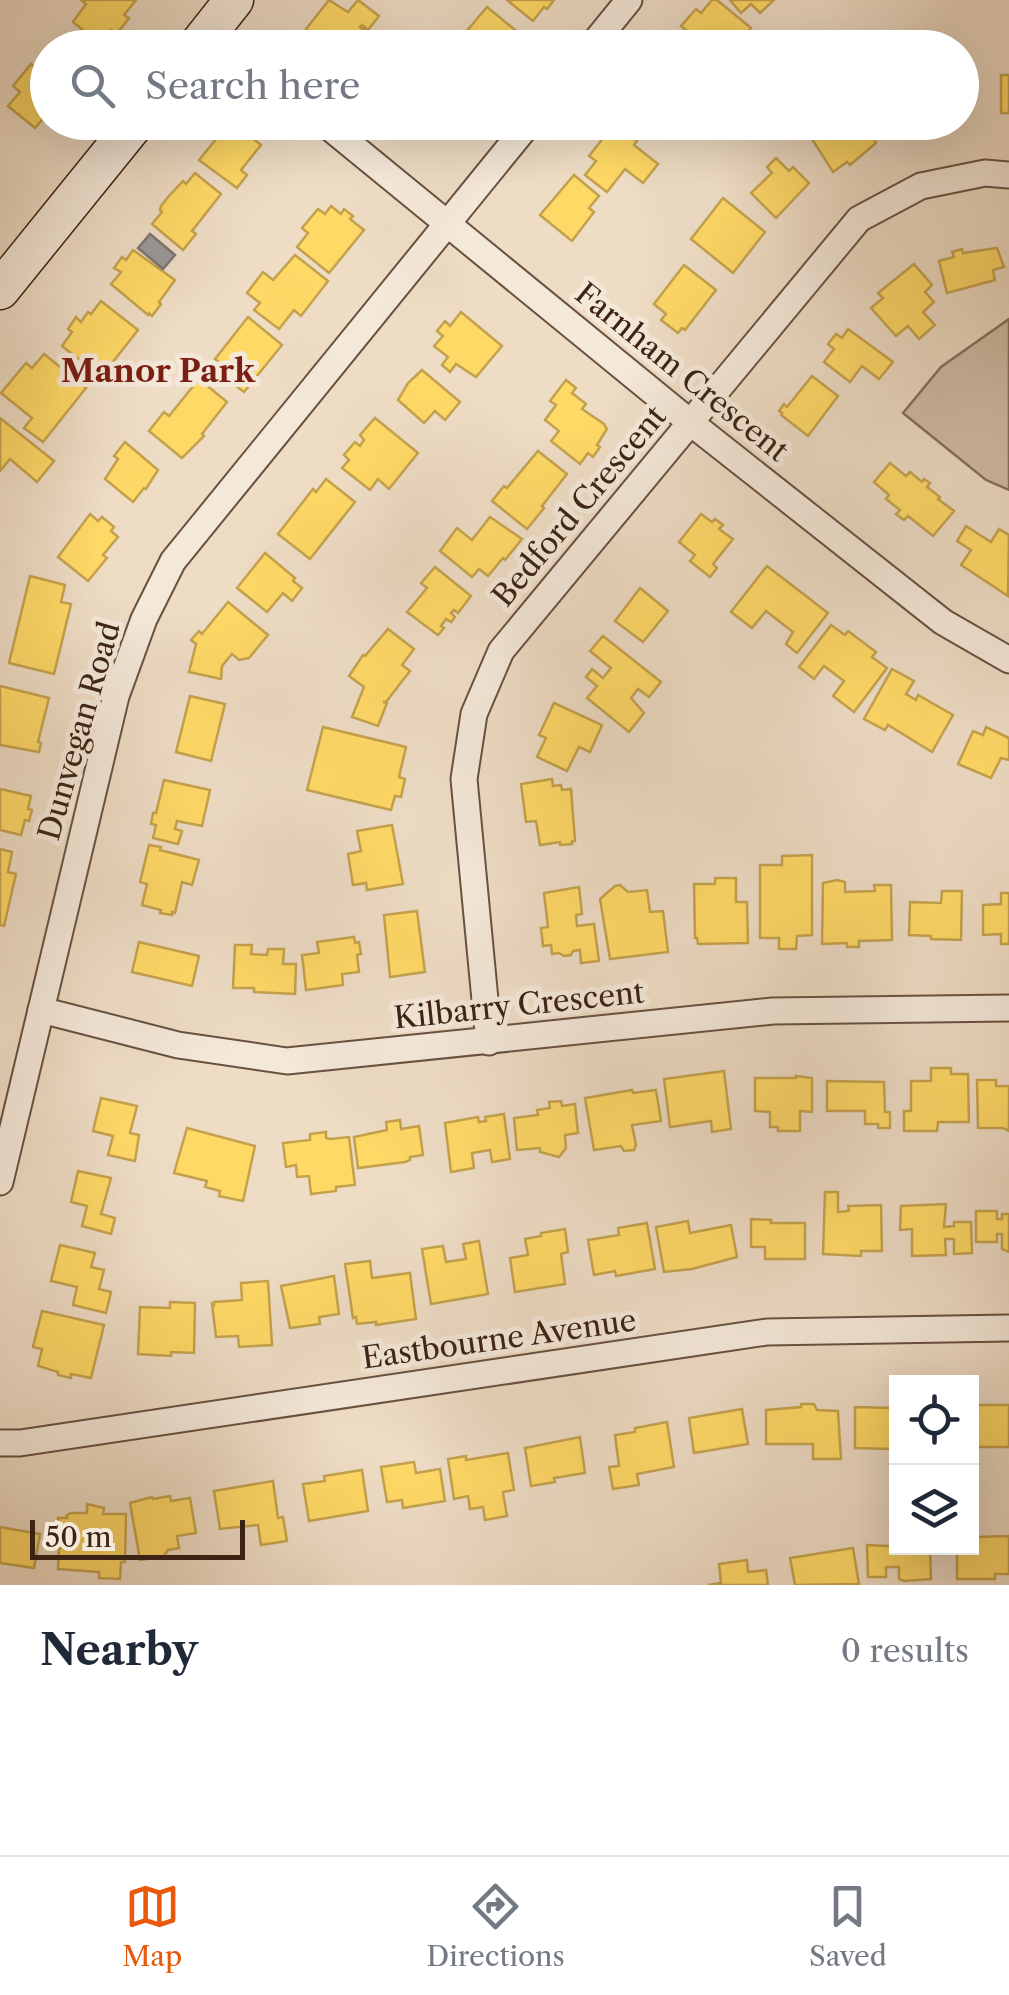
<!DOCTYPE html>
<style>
:root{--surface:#fff;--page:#f6f6f7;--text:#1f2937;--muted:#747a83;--line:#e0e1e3;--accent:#ea580c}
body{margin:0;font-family:"Libre Caslon Text",serif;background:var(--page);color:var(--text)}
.controls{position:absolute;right:30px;bottom:30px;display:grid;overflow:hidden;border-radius:0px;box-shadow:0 10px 40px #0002}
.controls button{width:90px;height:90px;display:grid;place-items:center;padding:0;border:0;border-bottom:2px solid var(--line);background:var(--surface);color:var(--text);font:50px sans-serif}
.scale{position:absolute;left:30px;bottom:25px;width:215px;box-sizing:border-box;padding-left:10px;border:5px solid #3c2313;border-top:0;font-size:28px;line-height:35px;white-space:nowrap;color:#3c2313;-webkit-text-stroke:8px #f4e8d9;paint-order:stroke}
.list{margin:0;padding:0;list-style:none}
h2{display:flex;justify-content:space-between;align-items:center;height:130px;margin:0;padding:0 40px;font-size:42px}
h2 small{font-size:32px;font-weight:400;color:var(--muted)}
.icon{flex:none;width:55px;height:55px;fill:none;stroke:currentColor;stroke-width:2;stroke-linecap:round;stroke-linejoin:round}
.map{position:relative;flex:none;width:1009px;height:1585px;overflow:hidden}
.search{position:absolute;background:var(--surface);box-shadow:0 10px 40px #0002;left:30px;right:30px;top:30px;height:110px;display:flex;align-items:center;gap:25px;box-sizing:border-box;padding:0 35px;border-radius:55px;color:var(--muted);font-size:38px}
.sheet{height:270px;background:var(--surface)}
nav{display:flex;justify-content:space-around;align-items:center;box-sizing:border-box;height:140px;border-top:2px solid var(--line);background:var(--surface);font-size:28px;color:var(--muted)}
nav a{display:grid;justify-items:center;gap:5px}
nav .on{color:var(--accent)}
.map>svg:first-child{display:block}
.green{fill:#d0bda7;stroke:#86705d;stroke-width:2.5}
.homes{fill:#ffd966;stroke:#c4a24d;stroke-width:2.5}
.industry{fill:#999;stroke:#7d7671;stroke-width:2.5}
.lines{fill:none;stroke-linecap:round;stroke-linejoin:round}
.street-casing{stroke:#685140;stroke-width:29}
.secondary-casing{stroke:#3c2313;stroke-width:41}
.street{stroke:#f4e8d9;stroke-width:25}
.secondary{stroke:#f4e8d9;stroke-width:38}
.labels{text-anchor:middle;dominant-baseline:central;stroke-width:10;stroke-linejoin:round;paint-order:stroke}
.street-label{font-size:30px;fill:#3c2313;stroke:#f4e8d9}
.neighbourhood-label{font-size:32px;font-weight:bold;fill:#7a1f14;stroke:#f4e8d9}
</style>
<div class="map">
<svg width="1009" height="1585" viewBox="0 0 1009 1585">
<rect width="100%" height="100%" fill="#eedcc5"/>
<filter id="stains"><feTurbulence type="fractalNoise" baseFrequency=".002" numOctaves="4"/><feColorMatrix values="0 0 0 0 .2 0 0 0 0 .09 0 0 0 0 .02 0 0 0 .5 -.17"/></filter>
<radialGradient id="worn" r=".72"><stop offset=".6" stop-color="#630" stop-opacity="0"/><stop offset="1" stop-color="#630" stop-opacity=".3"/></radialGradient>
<path class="green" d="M1009,319v171l-23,-10 -83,-67 38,-46z"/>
<g class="homes">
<path d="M81,0h55l-12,15 5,3 -13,17 -5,-5 -11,14 -27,-22 13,-18z"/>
<path d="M329,0l19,12 10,-12 21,16 -11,14 -6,-5 -2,2 17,12 -7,9h-40l-24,-19z"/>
<path d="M507,0h47l-7,9 -3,-2 -11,14z"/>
<path d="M712,0h5l34,28 -16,20h-56l-3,-4 11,-13 -6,-5 15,-17 5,4z"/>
<path d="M730,0h44l-14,13 -9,-9 -10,9z"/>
<path d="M487,7l33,27 -11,14h-44l7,-9 -7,-6z"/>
<path d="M48,58v55l-13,15 -27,-22 12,-14 -7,-6 18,-22 7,6z"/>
<rect x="1001" y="75" width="8" height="38"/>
<path d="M838,122h27l11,21 -26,22 -3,-3 -14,10 -21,-33z"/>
<path d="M615,123l22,18 -3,4 24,19 -15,19 -18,-14 -18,23 -22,-17 11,-14 -7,-5z"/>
<path d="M235,124l26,21 -20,25 6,5 -10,13 -38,-28 23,-28 4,3z"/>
<path d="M776,158l13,13 4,-4 16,16 -33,35 -25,-25 21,-20 -5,-6z"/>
<path d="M195,173l26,21 -29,37 4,3 -13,16 -31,-26 10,-12 -2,-2 1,-4 7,-9 15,-16 3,3z"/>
<path d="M574,175l25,21 -10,12 5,4 -22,29 -32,-26z"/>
<path d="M723,198l42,34 -32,41 -42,-34z"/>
<path d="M331,206l10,8 3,-5 9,7 -3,3 14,11 -35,43 -32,-26 11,-14 -6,-5 16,-19 7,5z"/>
<path d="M997,248l7,19 -11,3 2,10 -48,13 -8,-32 15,-4 -2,-5 10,-3 1,4z"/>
<path d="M133,250l42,30 -16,22 2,2 -9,12 -3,-3 -1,2 -37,-31 10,-12 -7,-4 8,-11 4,3z"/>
<path d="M295,255l33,26 -27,35 -7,-6 -15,19 -25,-19 6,-7 -13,-10 16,-21 10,8z"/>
<path d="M914,264l18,21 -7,7 9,10 -11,10 12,13 -16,14 -11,-13 -12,10 -25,-28 12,-10 -5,-5z"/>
<path d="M684,265l32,25 -31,40 -3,-2 -4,5 -17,-13 5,-6 -12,-10z"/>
<path d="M101,301l37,29 -37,47 -39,-31 10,-14 -4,-3 8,-12 5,5 7,-10 3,2z"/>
<path d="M461,312l41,34 -26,31 -20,-13 -6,8 -8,-7 6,-8 -14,-11 9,-10 -6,-5 8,-10 5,5z"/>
<path d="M248,317l34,28 -38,47 -24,-19 5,-6 -10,-8z"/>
<path d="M848,329l45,33 -14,17 -17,-13 -12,16 -26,-20 10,-13 -6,-5 8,-10 6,4z"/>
<path d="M44,354l42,34 -43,54 -19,-14 8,-10 -31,-25 25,-30 6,5z"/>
<path d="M422,370l38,32 -15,18 -10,-9 -11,12 -26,-23 10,-17z"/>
<path d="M812,376l26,20 -30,40 -27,-21 1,-2 -3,-2 5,-7 3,3z"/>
<path d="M199,379l28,23 -25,32 2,2 -22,22 -33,-27 15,-19 5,4z"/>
<path d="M566,380l10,8 -4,5 14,11 -4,5 22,15 3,5 -10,16 3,2 -7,10 -5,-4 -8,11 -29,-23 8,-10 -14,-11 11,-15 -6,-4z"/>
<path d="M0,418l54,43 -17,21 -27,-23 -10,12z"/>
<path d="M375,418l43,35 -29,36 -11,-10 -8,11 -28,-22 7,-8 -5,-5 11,-13 5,4 4,-6 -4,-5z"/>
<path d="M125,442l33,28 -12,19 -2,-1 -11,14 -28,-23 13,-20 -4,-3z"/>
<path d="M538,451l29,23 -25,32 2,2 -17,21 -35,-28 12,-15 3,2z"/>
<path d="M890,463l16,13 4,-4 12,10 2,-3 6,4 -3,4 13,10 -2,2 16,12 -21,25 -25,-20 -4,4 -8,-6 4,-4 -14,-11 3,-4 -15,-13z"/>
<path d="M326,479l29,23 -45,57 -32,-25 35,-45 3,3z"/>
<path d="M90,514l8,7 4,-4 12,10 -3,4 7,6 -15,18 4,3 -19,23 -30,-24z"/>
<path d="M701,514l11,8 3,-3 8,6 -4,4 14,10 -20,25 4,4 -7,9 -20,-16 5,-6 -16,-13z"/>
<path d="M490,517l32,22 -17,21 -2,-2 -15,18 -9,-7 -7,8 -32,-26 17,-23 15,12z"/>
<path d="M966,526l25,16 8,-13 10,6 -1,61 -47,-31 10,-15 -14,-9z"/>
<path d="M265,553l30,25 -2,3 9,7 -10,13 -9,-8 -16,19 -30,-24z"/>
<path d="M767,566l61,47 -31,40 -11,-9 7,-12 -27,-21 -14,17 -21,-16z"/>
<path d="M435,567l36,29 -13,17 -4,-3 -3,3 4,4 -4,5 -5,-3 -5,7 3,2 -6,7 -31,-23 20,-24 -6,-5z"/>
<path d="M30,576l35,9 -4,17 10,2 -17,70 -45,-11z"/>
<path d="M640,588l28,23 -25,31 -28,-21z"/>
<path d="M228,602l40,33 -19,23 -10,2 -7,-6 -10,12 -1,13 -32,-7 7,-28 -5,-4 8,-9 3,3z"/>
<path d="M831,625l14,10 3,-4 28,21 -4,5 15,11 -33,44 -21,-16 11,-15 -20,-15 -10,13 -15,-12z"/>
<path d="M388,629l26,20 -12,16 8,6 -24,31h-3l4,1 -9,23 -26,-9 12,-30 -15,-11 14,-21 2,1z"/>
<path d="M603,636l58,46 -12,15 -11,-8 -7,9 13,15 -15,19 -42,-34 10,-12 -11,-9 6,-8 11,9 8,-10 -21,-17z"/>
<path d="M892,669l22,12 -8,13 10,6 2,-5 35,20 -21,37 -44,-27 -3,5 -21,-11z"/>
<path d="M0,686l49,12 -11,44 3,1 -2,9 -39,-7z"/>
<path d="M190,696l35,8 -14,57 -35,-9z"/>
<path d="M554,703l48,22 -12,27 -11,-5 -12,24 -30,-14 9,-19 -7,-3z"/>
<path d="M323,727l83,20 -7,30 6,2 -4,18 -6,-1 -4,14 -84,-20z"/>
<path d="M986,727l23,11v22l-8,-2 -10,20 -33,-14 15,-33 10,4z"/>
<path d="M552,779l1,7 8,-1 1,5 9,-1 4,52h-3v3l-12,1v-3l-20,3 -4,-24 -10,1 -5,-38z"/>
<path d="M164,780l46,10 -8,36 -25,-5 -2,8 7,2 -4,13 -25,-6 3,-13 -5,-1 2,-11h3z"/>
<path d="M0,789l31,7 -3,13 4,1 -3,11 -4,-1 -4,15 -21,-5z"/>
<path d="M392,825l11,59 -36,6 -1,-7 -13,2 -5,-31 13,-3 -4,-20z"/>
<path d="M149,845l12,2 -1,3 39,10 -7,25 -10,-3 -7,31 -3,-1v3l-12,-2 1,-3 -19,-5 5,-21 -7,-2z"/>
<path d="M0,849l12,3 -4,20 8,2 -12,52 -4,-1z"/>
<path d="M812,855v80l-15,1 -1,13h-17v-11h-19v-73h22v-9z"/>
<path d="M715,878h21v24h11l1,41 -50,1 -1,-6h-2l-1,-54h21z"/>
<path d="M837,880l8,2v10l30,-1 -1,-6h17l1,55 -33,1v6h-12v-4l-25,1 1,-61z"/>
<path d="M620,885l8,7 19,-2 3,22 13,-1 5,41 -58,7 -10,-60 15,-13z"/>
<path d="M579,887l3,27 -6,1 1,11 17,-2 5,37 -18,2 -1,-13 -7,1 -2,4 -7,1 -5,-3 -7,1 -1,-9 -8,1 -2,-18 7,-1 -4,-34z"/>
<path d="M942,891h20l-1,49 -30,-1v-3l-22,-1 1,-33 31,1z"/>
<path d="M1001,893h8v51h-8v-10l-18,1v-30l18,-1z"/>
<path d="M417,911l8,61 -35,5 -6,-62z"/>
<path d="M354,937l1,6 4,-1 2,12 -4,1 2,17 -17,2 1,11 -37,5 -4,-35 17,-2 -2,-11z"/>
<path d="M139,942l60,14 -7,30 -60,-14z"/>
<path d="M235,945h17l-1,9 16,1 1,-6h16l-1,15h13l-1,30 -41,-2v-4h-21z"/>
<path d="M931,1068h20v6h17l1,48h-31l-1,9h-33v-20h7v-30h20z"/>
<path d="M724,1071l7,58 -19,3 -1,-11 -41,6 -6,-48z"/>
<path d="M796,1076l16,2v34l-12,-1v20h-22v-4h-8v-15l-15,-1v-33h41z"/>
<path d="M977,1080h19v6h13v45l-6,-3h-25z"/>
<path d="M827,1081l57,1 1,30h5v16h-12v-4h-13v-13h-38z"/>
<path d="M632,1090l1,3 23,-3 5,31 -29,4 4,20 -2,5 -10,1 -3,-5 -27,4 -9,-52z"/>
<path d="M101,1098l36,8 -7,27 9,2 -4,26 -27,-6 5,-19 -20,-5z"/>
<path d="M561,1101l1,5 13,-2 3,29 -13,2 1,13 -7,9 -19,-5v-4l-23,2 -3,-32 24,-3 -1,-5 13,-2 -1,-6z"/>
<path d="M504,1114l6,45 -18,3 -2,-12 -18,3 2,15 -23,4 -6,-49 33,-6 1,5 7,-1 -1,-4z"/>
<path d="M400,1120l1,9 18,-3 4,29 -13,2v3l-5,2 -47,6 -4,-31 33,-7 -1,-8z"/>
<path d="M187,1128l68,18 -12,55 -24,-5 1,-5 -15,-4 2,-6 -33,-8z"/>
<path d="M326,1132v6l4,1 19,-2 6,48 -19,2v4l-25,3 -2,-18 -12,1 -1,-12 -10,2 -3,-24 27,-3v-6z"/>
<path d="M78,1171l33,7 -10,36 14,4 -4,16 -29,-8 5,-20 -16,-4z"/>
<path d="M825,1192h13v20l11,-1 -1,-5 33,-1 1,46h-21v5l-38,-2z"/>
<path d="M946,1204l-2,23 10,-1v-4h17l1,31 -18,1v-15h-9l1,16 -34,1v-27l-12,1 1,-24z"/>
<path d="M976,1211h21v8h5v-5h7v38l-7,-3v-15h-5v8h-21z"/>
<path d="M751,1219l20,1v3h34v36h-40v-12h-14z"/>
<path d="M688,1221l2,12 41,-8 6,32 -45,12 -28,3 -8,-45z"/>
<path d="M647,1223l8,46 -39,7 -1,-5 -21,4 -6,-35 31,-5 -1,-7z"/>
<path d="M565,1229l3,23 -7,2 4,30 -50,8 -5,-34 18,-3 -3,-16 16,-3v-3z"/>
<path d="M479,1241l9,53 -57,10 -9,-55 21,-3 3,16 20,-3 -3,-15z"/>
<path d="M60,1245l35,8 -4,14 13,3 -5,19 12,3 -5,21 -33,-8 4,-18 -26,-6z"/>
<path d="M370,1261l2,17 38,-5 6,46 -40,6v-3l-19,2 -1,-7 -3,1 -8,-54z"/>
<path d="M334,1276l5,38 -20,3 1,7 -30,4 -9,-42z"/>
<path d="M268,1281l4,64 -33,2 -1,-11 -22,1 -4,-33 2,1v-3l28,-2 -1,-17z"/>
<path d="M170,1302l25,1 -1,50 -23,-1v4l-33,-2 2,-47 30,1z"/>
<path d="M42,1311l62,14 -13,53 -20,-4v4l-13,-3v-3l-20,-6 4,-17 -9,-2z"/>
<path d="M893,1401h3v46h-3v2l-38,-1v-41l37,1z"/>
<path d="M801,1404h13l3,6 21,1 3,48h-28v-15h-47v-34l35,-3z"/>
<path d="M978,1405h31v42h-37v-36h6z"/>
<path d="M742,1409l6,35 -54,9 -5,-35z"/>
<path d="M667,1422l7,45 -37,7 2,11 -26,4 -4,-22 10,-1 -4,-31 20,-3v-4z"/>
<path d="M580,1437l5,36 -31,5 1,4 -24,4 -6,-38z"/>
<path d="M508,1453l6,37 -11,2 4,24 -22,4 -2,-13 -13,2 -2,-13 -14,3 -6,-40 18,-3v4z"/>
<path d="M414,1462l2,11 24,-4 5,32 -42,7 -1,-8 -15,2 -6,-35z"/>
<path d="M362,1470l6,41 -59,10 -6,-37 22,-3 -1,-5z"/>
<path d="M273,1481l5,37 5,-1 4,24 -26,4 -3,-20 -38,4 -6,-38z"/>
<path d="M170,1496l1,5 19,-3 6,35 -19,3 2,12 -11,2 -4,6 -24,4 -10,-57 22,-6 1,2z"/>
<path d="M87,1504l17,4 -1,6h23l-1,48h-4l-1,17 -21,-1v-6l-41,-3 1,-21h8v-13h-9v-17h9v-3l4,-2h16z"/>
<path d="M972,1523h5l1,14 31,-1v38h-14v5h-38v-31h15z"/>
<path d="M0,1527l40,7 -6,34 -34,-5z"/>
<path d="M867,1545l63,3 1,31 -27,2 -5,-2v-12h-13v10h-18z"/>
<path d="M853,1548l6,36 -64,1 -5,-27z"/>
<path d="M747,1560l1,12 18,-2 2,15h-60l13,-2 -2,-19z"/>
</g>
<path class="industry" d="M150,234l25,21 -12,14 -25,-21z"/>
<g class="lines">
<g class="street-casing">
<g id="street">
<path d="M590,48l39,-48"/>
<path d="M323,122l368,301 252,199 66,38"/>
<path d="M41,1010l137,35 109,16 486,-50 236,-3"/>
<path d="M489,1042l-25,-263 10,-65 27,-63 358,-432 62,-33 64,-13 24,2"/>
<path d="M0,1182l116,-486 28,-77 29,-58 357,-439"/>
<path d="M0,1443h20l747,-111 242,-4"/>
</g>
</g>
<g class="secondary-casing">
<g id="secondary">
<path d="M196,48l38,-48"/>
<path d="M0,290l136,-168"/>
</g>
</g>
<use href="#street" class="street"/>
<use href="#secondary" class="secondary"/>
</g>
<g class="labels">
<g class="street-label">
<text transform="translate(682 372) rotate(39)">Farnham Crescent</text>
<text transform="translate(579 506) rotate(-50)">Bedford Crescent</text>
<text transform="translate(79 731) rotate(-74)">Dunvegan Road</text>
<text transform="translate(519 1005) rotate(-6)">Kilbarry Crescent</text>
<text transform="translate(499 1339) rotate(-8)">Eastbourne Avenue</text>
</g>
<g class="neighbourhood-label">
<text x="158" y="370">Manor Park</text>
</g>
</g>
<rect width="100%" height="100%" filter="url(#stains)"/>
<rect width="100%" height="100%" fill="url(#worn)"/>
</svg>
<div class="controls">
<button><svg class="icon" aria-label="locate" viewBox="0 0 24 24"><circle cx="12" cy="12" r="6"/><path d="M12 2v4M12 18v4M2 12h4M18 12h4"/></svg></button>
<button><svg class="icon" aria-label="layers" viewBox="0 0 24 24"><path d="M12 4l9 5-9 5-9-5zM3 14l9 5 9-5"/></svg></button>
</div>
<div class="scale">50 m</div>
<div class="search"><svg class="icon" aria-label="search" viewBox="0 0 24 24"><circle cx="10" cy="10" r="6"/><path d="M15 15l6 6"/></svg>Search here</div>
</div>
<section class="sheet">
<h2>Nearby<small>0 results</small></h2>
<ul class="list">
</ul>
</section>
<nav>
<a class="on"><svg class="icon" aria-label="map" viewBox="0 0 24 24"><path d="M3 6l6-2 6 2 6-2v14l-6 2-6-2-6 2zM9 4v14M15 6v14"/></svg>Map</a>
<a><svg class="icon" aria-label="directions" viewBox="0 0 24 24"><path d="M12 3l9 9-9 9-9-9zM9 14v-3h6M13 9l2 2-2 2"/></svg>Directions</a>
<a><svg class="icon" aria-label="saved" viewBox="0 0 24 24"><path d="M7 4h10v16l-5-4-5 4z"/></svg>Saved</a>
</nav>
